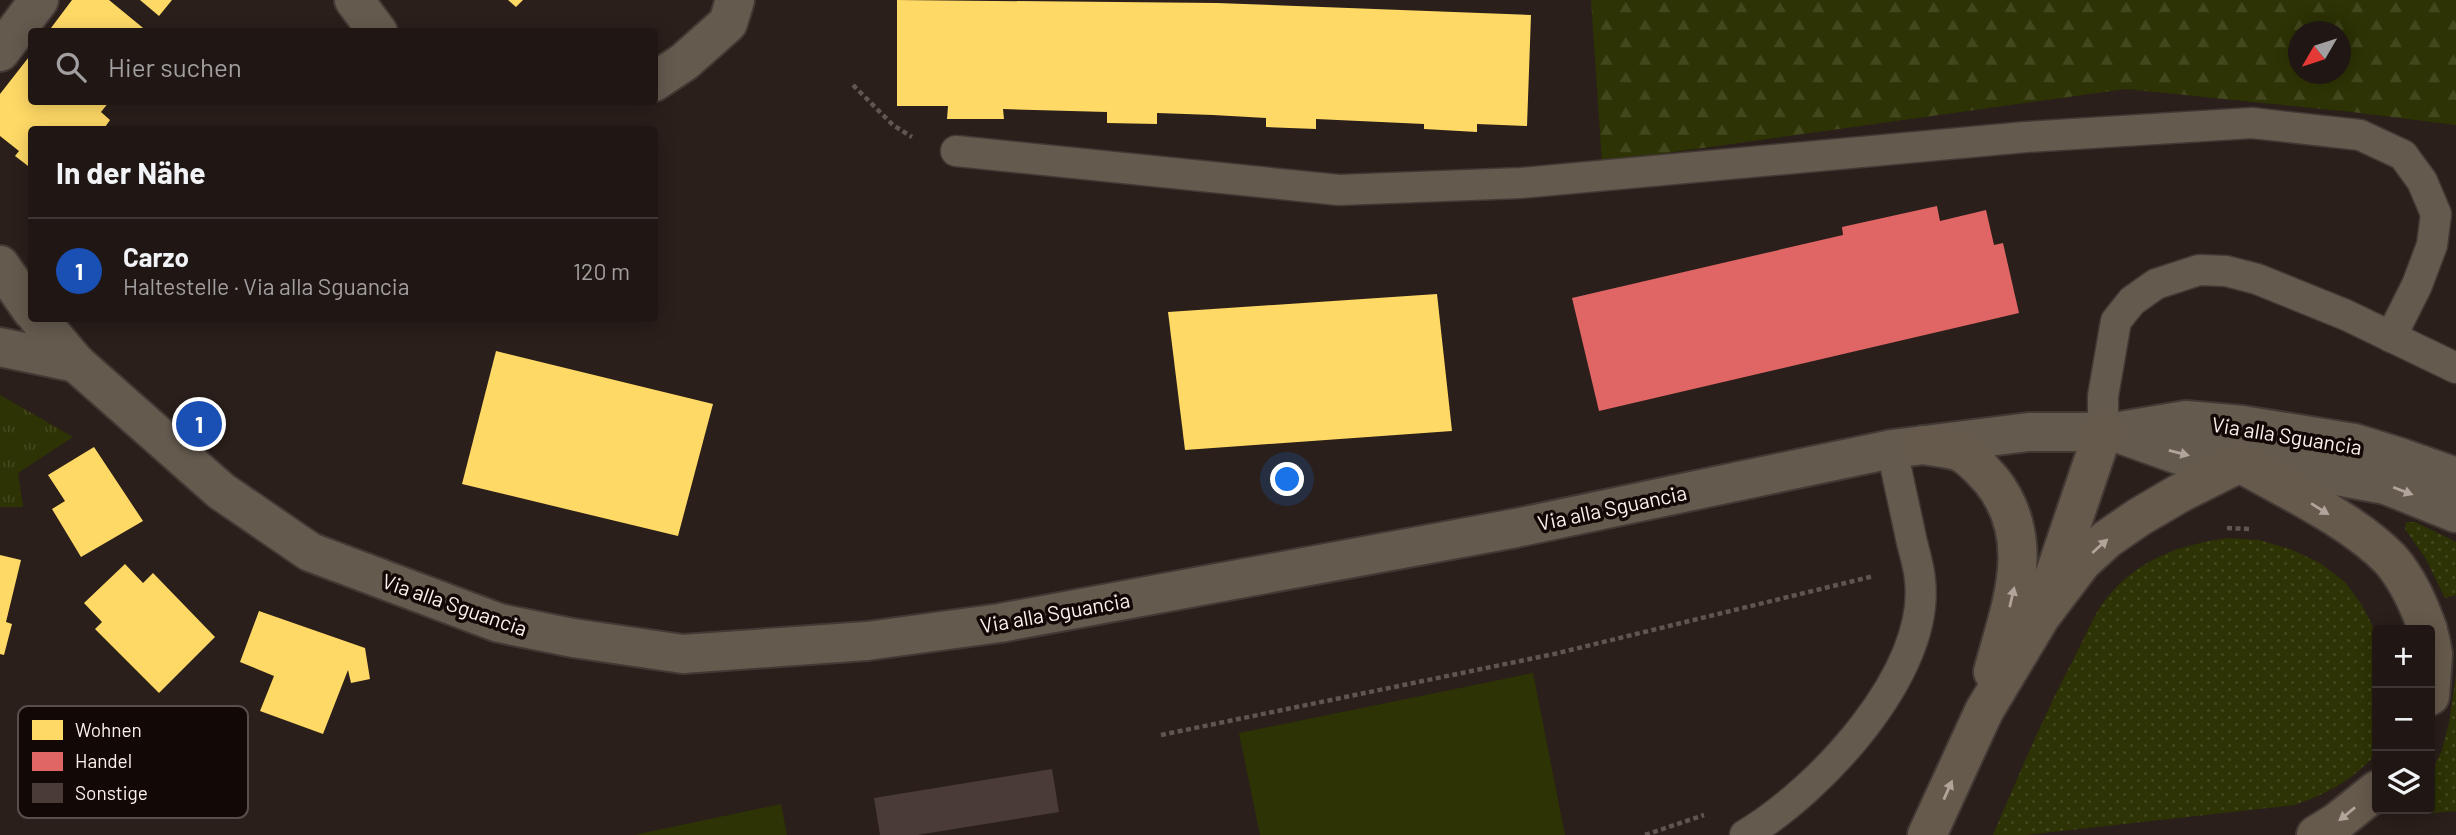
<!DOCTYPE html>
<html lang="de">
<meta charset="utf-8">
<style>
:root{--surface:#201714;--page:#28201d;--text:#f1f3f6;--muted:#a29fa0;--line:#3d3634;--accent:#d93025}
body{margin:0;font-family:Barlow,sans-serif;background:var(--page);color:var(--text)}
.controls{position:absolute;right:21px;bottom:21px;display:grid;overflow:hidden;border-radius:7px;box-shadow:0 4px 18px #0003}
.controls button{width:63px;height:63px;display:grid;place-items:center;padding:0;border:0;border-bottom:2px solid var(--line);background:var(--surface);color:var(--text);font:35px sans-serif}
.compass{position:absolute;left:2288px;top:21px;width:63px;height:63px;border-radius:50%;background:var(--surface);box-shadow:0 4px 18px #0003;rotate:231deg}
.you{position:absolute;left:1288px;top:480px;width:24px;height:24px;margin:-18px;border:5px solid #fff;border-radius:50%;background:#1a73e8;box-shadow:0 0 0 10px #1a73e833}
.badge{display:grid;place-items:center;width:46px;height:46px;border-radius:50%;background:var(--accent);color:#fff;font-size:23px;font-weight:700}
.pin{position:absolute;translate:-50% -50%;border:4px solid #fff;box-shadow:0 2px 7px #0006}
.list{margin:0;padding:0;list-style:none}
h2{display:flex;justify-content:space-between;align-items:center;height:91px;margin:0;padding:0 28px;font-size:30px}
h2 small{font-size:23px;font-weight:400;color:var(--muted)}
.list li{display:grid;grid-template-columns:46px 1fr auto;gap:21px;align-items:center;box-sizing:border-box;height:105px;padding:0 28px;border-top:2px solid var(--line)}
.list b{display:block;font-size:26px;white-space:nowrap}
.list p{margin:0;font-size:23px;white-space:nowrap;color:var(--muted)}
.list em{font-size:23px;font-style:normal;color:var(--muted)}
.icon{flex:none;width:38px;height:38px;fill:none;stroke:currentColor;stroke-width:2;stroke-linecap:round;stroke-linejoin:round}
.map{position:relative;flex:none;width:2456px;height:835px;overflow:hidden}
.search{position:absolute;background:var(--surface);box-shadow:0 4px 18px #0003;left:28px;top:28px;width:630px;height:77px;display:flex;align-items:center;gap:18px;box-sizing:border-box;padding:0 24px;border-radius:7px;color:var(--muted);font-size:26px}
.panel{position:absolute;background:var(--surface);box-shadow:0 4px 18px #0003;left:28px;top:126px;width:630px;height:196px;border-radius:7px}
.map>svg:first-child{display:block}
.grass{fill:url(#grass-dots)}
.forest{fill:url(#forest-firs);fill-rule:evenodd}
.park{fill:url(#park-tufts)}
.pitch{fill:#2d3304}
.homes{fill:#ffd966}
.shops{fill:#e06666}
.building{fill:#4a3b37}
.lines{fill:none;stroke-linecap:round;stroke-linejoin:round}
.service-casing{stroke:#423935;stroke-width:33}
.minor-casing{stroke:#423935;stroke-width:42}
.tertiary-casing{stroke:#423935;stroke-width:42}
.primary-casing{stroke:#423935;stroke-width:42}
.path{stroke:#60564f;stroke-width:4.5;stroke-dasharray:5 3.5;stroke-linecap:butt}
.service{stroke:#645a4e;stroke-width:30}
.minor{stroke:#645a4e;stroke-width:38}
.tertiary{stroke:#645a4e;stroke-width:38}
.primary{stroke:#665a4c;stroke-width:38}
.oneway{fill:#b0a49c}
.oneway2{fill:#b2a49a}
.labels{text-anchor:middle;dominant-baseline:central;stroke-width:7;stroke-linejoin:round;paint-order:stroke}
.street-label{font-size:21px;fill:#fdefe9;stroke:#120906}
.key{fill:#120906;stroke:#584e4a;stroke-width:2}
.key-label{font-size:19px;fill:#fdefe9}
</style>
<div class="map">
<svg width="2456" height="835" viewBox="0 0 2456 835">
<defs>
<pattern id="grass-dots" width="8" height="8" patternUnits="userSpaceOnUse" patternTransform="scale(1.75)"><rect width="8" height="8" fill="#2d3304"/><path d="M2 2h.1M6 6h.1" fill="none" stroke="#42471c" stroke-width="1.8" stroke-linecap="round"/></pattern>
<pattern id="forest-firs" width="22" height="20" patternUnits="userSpaceOnUse" patternTransform="scale(1.75)"><rect width="22" height="20" fill="#2d3304"/><path d="M5 1l3.5 6h-7zM16 11l3.5 6h-7z" fill="#42471c"/></pattern>
<pattern id="park-tufts" width="24" height="20" patternUnits="userSpaceOnUse" patternTransform="scale(1.75)"><rect width="24" height="20" fill="#2d3304"/><path d="M3 7l-1-3M5 7V3M7 7l1-3M15 17l-1-3M17 17v-4M19 17l1-3" fill="none" stroke="#42471c"/></pattern>
</defs>
<rect width="100%" height="100%" fill="#2a1f1a"/>
<g class="grass">
<path d="M2406,522h9l41,20v53l-11,3 -19,-39 -21,-30z"/>
<path d="M2229,538l30,2 31,9 30,14 25,19 17,23 15,30v118c-26,28 -48,40 -83,52l-268,30h-33c26,-61 52,-122 83,-181 10,-18 18,-41 31,-56 31,-39 74,-54 122,-60z"/>
<path d="M2456,675v136l-38,3 -5,-5h17v-33l12,-26 7,-27z"/>
</g>
<path class="forest" d="M1591,0h865v125l-104,-13 -226,-23 -524,73zM2298,32h42v42h-42z"/>
<path class="park" d="M0,395l73,42 -55,36 5,34h-23z"/>
<g class="pitch">
<path d="M1533,673l32,162h-305l-21,-102z"/>
<path d="M781,804l6,31h-153z"/>
</g>
<g class="homes">
<path d="M72,0h37l39,32h-100z"/>
<path d="M140,0h32l-13,16z"/>
<path d="M508,0h15l-7,7z"/>
<path d="M897,0l320,3 314,12 -4,111 -50,-2v8l-53,-3v-5l-108,-5v10l-50,-2v-9l-53,-3 -56,-2v11l-50,-1v-11l-104,-3 1,10h-57l1,-13h-51z"/>
<path d="M32,53v49h77l-8,10 9,8 -7,10h-71v39l-17,-13 4,-5 -19,-15v-42z"/>
<path d="M1437,294l15,137 -267,19 -17,-138z"/>
<path d="M496,351l217,53 -35,132 -216,-52z"/>
<path d="M94,447l49,74 -62,36 -29,-48 13,-8 -17,-26z"/>
<path d="M0,555l21,5 -15,62 6,2 -8,31 -4,-1z"/>
<path d="M125,564l18,19 10,-10 62,64 -56,56 -64,-64 7,-7 -18,-19z"/>
<path d="M259,611l106,37 5,31 -19,4 -3,-13 -25,64 -63,-23 14,-35 -34,-14z"/>
</g>
<path class="shops" d="M1937,206l3,15 46,-11 8,35 9,-2 16,70 -420,98 -27,-113 271,-63 -1,-8z"/>
<path class="building" d="M1052,769l7,43 -142,23h-37l-6,-37z"/>
<g class="lines">
<g class="service-casing">
<g id="service">
<path d="M956,151l383,39 182,-7 505,-46 226,-14 108,12 43,20 19,26 14,33 -4,31 -15,40 -26,52"/>
<path d="M2103,432v-36l13,-75 16,-20 24,-17 43,-14 27,1 31,8 89,36 110,53"/>
<path d="M1745,835c74,-44 186,-162 175,-255 -1,-14 -6,-28 -9,-42 -6,-29 -13,-59 -19,-89"/>
</g>
</g>
<g class="minor-casing">
<g id="minor">
<path d="M354,0l24,32"/>
<path d="M0,52l39,-52"/>
<path d="M654,82l30,-20 44,-39 7,-23"/>
<path d="M0,347l76,16"/>
</g>
</g>
<g class="tertiary-casing">
<g id="tertiary">
<path d="M0,265l32,46"/>
<path d="M38,318l38,45 145,128 89,61 189,71 74,15 110,16 184,-13 133,-18 516,-95 376,-79 137,-17h85l72,-12 56,5 112,18 45,14 57,20"/>
<path d="M2120,434l59,21 109,12 98,18 70,28"/>
</g>
</g>
<g class="primary-casing">
<g id="primary">
<path d="M1923,445c11,2 26,3 37,7 12,6 23,19 32,29 47,60 18,126 1,191"/>
<path d="M2050,588l53,-156"/>
<path d="M2430,638l3,16 -3,42"/>
<path d="M1927,835l57,-124 57,-95 41,-54 25,-23 32,-22 41,-24 60,-30c47,27 112,57 150,96 18,20 29,46 38,71"/>
<path d="M2316,835l21,-13 40,-32"/>
</g>
</g>
<g class="path">
<path d="M853,85l40,40 19,12"/>
<path d="M2227,528l22,1"/>
<path d="M1161,735l393,-81 320,-78"/>
<path d="M1645,835l59,-20"/>
</g>
<use href="#service" class="service"/>
<use href="#minor" class="minor"/>
<use href="#tertiary" class="tertiary"/>
<use href="#primary" class="primary"/>
</g>
<defs><path id="oneway-solid" d="M-6-.8H1V-3.2L6.5 0L1 3.2V.8H-6Z" transform="scale(1.75)"/></defs>
<g class="oneway">
<use href="#oneway-solid" transform="translate(2179 453) rotate(14)"/>
<use href="#oneway-solid" transform="translate(2403 491) rotate(21)"/>
</g>
<g class="oneway2">
<use href="#oneway-solid" transform="translate(2320 509) rotate(32)"/>
<use href="#oneway-solid" transform="translate(2100 546) rotate(-42)"/>
<use href="#oneway-solid" transform="translate(2012 597) rotate(-77)"/>
<use href="#oneway-solid" transform="translate(1948 790) rotate(-66)"/>
<use href="#oneway-solid" transform="translate(2347 814) rotate(141)"/>
</g>
<g class="labels">
<g class="street-label">
<text transform="translate(2287 435) rotate(9)">Via alla Sguancia</text>
<text transform="translate(1612 507) rotate(-12)">Via alla Sguancia</text>
<text transform="translate(455 604) rotate(19)">Via alla Sguancia</text>
<text transform="translate(1055 612) rotate(-10)">Via alla Sguancia</text>
</g>
</g>
<rect x="18" y="706" width="230" height="112" rx="10" class="key"/>
<rect x="32" y="720" width="31" height="20" fill="#ffd966"/>
<rect x="32" y="752" width="31" height="19" fill="#e06666"/>
<rect x="32" y="783" width="31" height="20" fill="#4a3b37"/>
<g class="key-label">
<text x="75" y="737">Wohnen</text>
<text x="75" y="768">Handel</text>
<text x="75" y="800">Sonstige</text>
</g>
</svg>
<div class="controls">
<button>+</button>
<button>−</button>
<button><svg class="icon" aria-label="layers" viewBox="0 0 24 24"><path d="M12 4l9 5-9 5-9-5zM3 14l9 5 9-5"/></svg></button>
</div>
<svg class="compass" viewBox="-18 -18 36 36"><path d="M0-13l5 13h-10z" fill="#e53935"/><path d="M0 13l5-13h-10z" fill="#a29fa0"/></svg>
<div class="you"></div>
<div class="pin badge" style="left:199px;top:424px;background:#1a4fb4">1</div>
<div class="search"><svg class="icon" aria-label="search" viewBox="0 0 24 24"><circle cx="10" cy="10" r="6"/><path d="M15 15l6 6"/></svg>Hier suchen</div>
<section class="panel">
<h2>In der Nähe<small></small></h2>
<ul class="list">
<li><span class="badge" style="background:#1a4fb4">1</span><div><b>Carzo</b><p>Haltestelle · Via alla Sguancia</p></div><em>120 m</em></li>
</ul>
</section>
</div>
